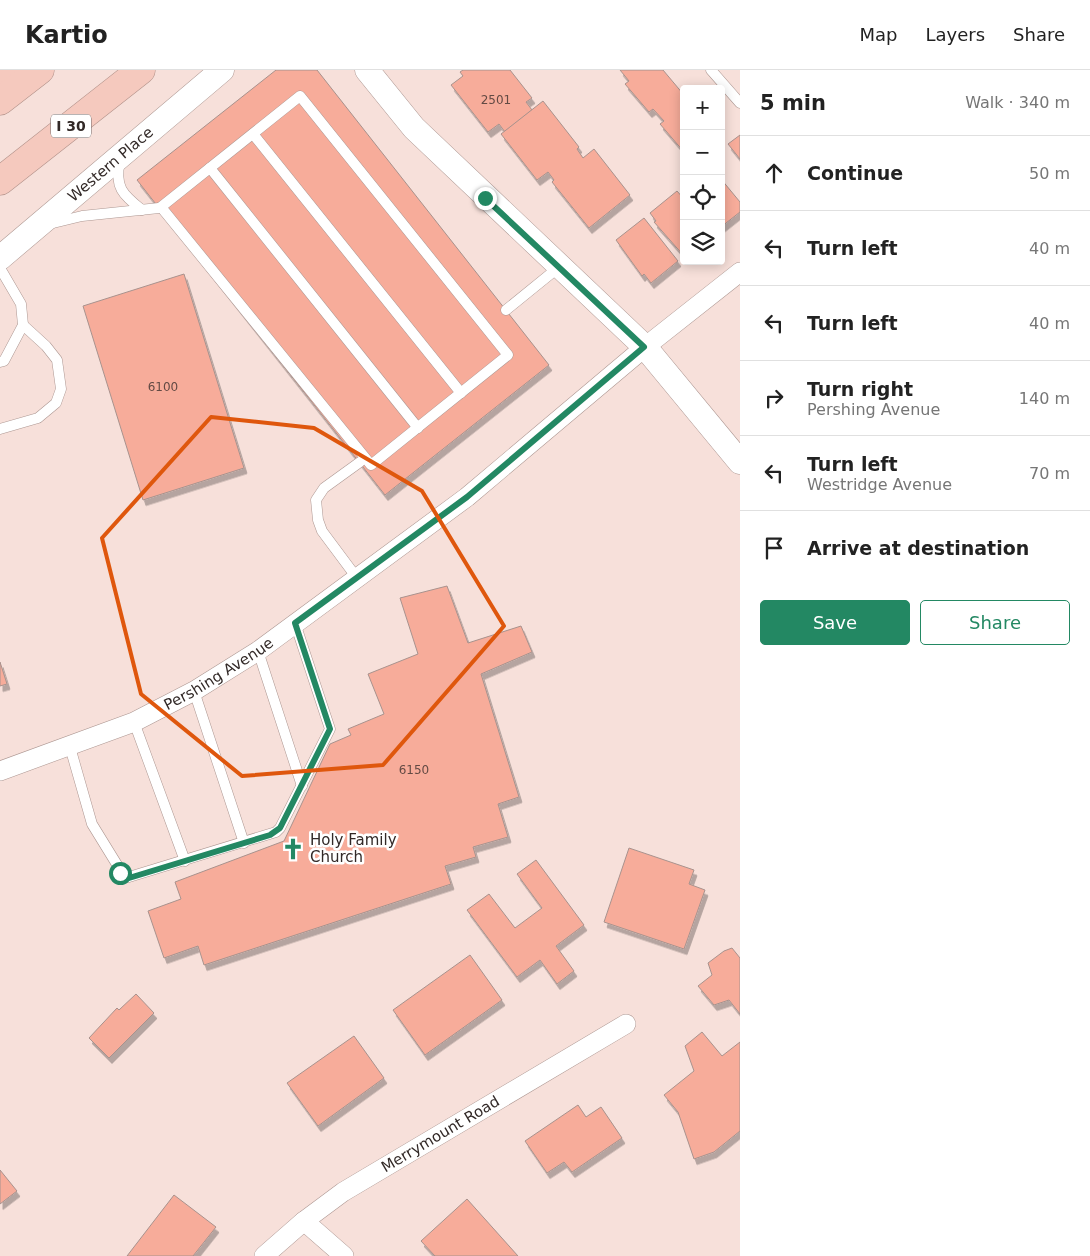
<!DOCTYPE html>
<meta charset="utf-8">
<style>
:root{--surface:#fff;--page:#f2f2f2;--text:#222;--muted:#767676;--line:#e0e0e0;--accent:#238863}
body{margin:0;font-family:"DejaVu Sans",sans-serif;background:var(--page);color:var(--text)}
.controls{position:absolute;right:15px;top:15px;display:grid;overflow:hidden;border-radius:5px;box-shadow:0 2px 12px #0003}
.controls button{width:45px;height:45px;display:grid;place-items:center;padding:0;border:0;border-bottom:1px solid var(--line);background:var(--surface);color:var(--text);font:25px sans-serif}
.stop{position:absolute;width:15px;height:15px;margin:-11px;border:4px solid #238863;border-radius:50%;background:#fff}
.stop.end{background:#238863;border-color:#fff;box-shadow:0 1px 5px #0008}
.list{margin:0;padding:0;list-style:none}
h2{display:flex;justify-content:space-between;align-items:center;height:65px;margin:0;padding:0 20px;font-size:21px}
h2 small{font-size:16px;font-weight:400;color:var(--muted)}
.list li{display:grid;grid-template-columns:32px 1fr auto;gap:15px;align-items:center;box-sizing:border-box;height:75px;padding:0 20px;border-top:1px solid var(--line)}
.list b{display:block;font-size:19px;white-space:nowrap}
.list p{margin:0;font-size:16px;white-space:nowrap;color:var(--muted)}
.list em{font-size:16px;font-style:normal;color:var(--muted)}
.actions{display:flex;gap:10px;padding:15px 20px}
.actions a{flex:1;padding:11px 0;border:1px solid var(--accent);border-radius:5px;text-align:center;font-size:18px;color:var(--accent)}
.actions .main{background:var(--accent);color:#fff}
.icon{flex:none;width:28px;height:28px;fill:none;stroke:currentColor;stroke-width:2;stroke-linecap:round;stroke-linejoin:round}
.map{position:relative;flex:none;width:740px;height:1186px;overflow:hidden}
header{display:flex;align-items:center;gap:30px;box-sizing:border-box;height:70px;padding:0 25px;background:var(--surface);border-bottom:1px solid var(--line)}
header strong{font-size:24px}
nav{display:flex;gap:28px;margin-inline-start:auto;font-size:18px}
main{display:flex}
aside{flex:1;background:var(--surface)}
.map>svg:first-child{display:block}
.building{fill:#f7ac9a;stroke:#a8928d;filter:url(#shadow)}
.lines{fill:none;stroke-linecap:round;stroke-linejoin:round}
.service-casing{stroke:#ad9792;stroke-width:11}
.minor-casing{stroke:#ad9792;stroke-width:20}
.tertiary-casing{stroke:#ad9792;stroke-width:25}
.motorway-casing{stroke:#b19189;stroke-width:29}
.service{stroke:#fff;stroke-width:10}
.minor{stroke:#fff;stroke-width:19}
.tertiary{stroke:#fff;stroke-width:24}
.motorway{stroke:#f5c9be;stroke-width:28}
.route{stroke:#238863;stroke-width:6}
.marked{fill:none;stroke:#df570d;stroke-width:4;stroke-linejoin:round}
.labels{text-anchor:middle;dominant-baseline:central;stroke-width:5;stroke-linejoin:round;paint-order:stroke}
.number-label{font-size:12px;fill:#634a44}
.shield{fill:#fff;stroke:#706968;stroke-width:1}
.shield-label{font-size:14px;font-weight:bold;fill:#322927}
.street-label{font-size:15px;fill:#322927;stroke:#fff}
.poi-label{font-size:15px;fill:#322927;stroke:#fff;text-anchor:start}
</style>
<header>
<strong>Kartio</strong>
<nav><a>Map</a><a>Layers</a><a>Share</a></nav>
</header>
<main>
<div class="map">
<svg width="740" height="1186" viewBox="0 0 740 1186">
<defs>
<filter id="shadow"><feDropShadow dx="3" dy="5.5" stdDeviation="0" flood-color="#0004"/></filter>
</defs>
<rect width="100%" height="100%" fill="#f7e0da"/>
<g class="building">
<path d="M276,0h41l232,295 -164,130 -248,-315z"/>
<path d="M463,0h47l22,28 -6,4 6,8 -27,22 -6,-8 -11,8 -37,-47 12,-9 -3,-4z"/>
<path d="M620,0h43l21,25v57l-24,-28 4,-3 -11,-12 -4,3 -24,-28 4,-3z"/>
<path d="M543,31l36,46 -2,2 6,9 11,-9 36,46 -41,33 -37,-46 2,-2 -6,-8 -11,8 -36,-46z"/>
<path d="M740,65v24l-12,-15z"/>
<path d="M721,109l19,23v10l-19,15z"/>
<path d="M677,121l7,8v57l-30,-34 2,-1 -6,-8z"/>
<path d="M644,148l34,43 -27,22 -7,-9 -2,2 -26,-36z"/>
<path d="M184,204l60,194 -101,32 -60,-194z"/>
<path d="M447,516l21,57 53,-17 11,26 -51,22 38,123 -21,7 10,33 -35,10 3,10 -31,9 6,18 -247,81 -6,-19 -34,12 -16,-47 33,-12 -6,-17 109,-41 46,-97 21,-9 -3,-6 36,-15 -16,-40 50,-20 -18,-56z"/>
<path d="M0,592l7,22 -7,2z"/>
<path d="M629,778l65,22 -5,14 16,6 -21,59 -80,-27z"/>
<path d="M536,790l48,65 -28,21 18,25 -17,13 -17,-24 -23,17 -50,-67 22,-16 26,34 27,-20 -25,-34z"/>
<path d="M732,878l8,10v56l-11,-14 -15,5 -16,-19 14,-11 -4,-12 16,-12z"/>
<path d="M470,885l32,45 -77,55 -32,-45z"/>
<path d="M136,924l18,19 -45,45 -20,-20 28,-30 2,2z"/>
<path d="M702,962l20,24 18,-14v89l-26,21 -20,7 -16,-47 -14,-17 30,-24 -9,-25z"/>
<path d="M354,966l30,42 -66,48 -31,-43z"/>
<path d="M578,1035l8,12 15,-10 21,31 -50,34 -8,-10 -17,11 -22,-32z"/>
<path d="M0,1100l17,21 -17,13z"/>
<path d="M174,1125l42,32 -23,29h-66z"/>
<path d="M467,1129l51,57h-83l-14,-15z"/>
</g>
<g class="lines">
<g class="service-casing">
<g id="service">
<path d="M711,0l29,33"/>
<path d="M300,26l208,259 -137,110 -210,-258z"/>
<path d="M253,64l208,259"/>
<path d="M120,91c-6,26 3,34 22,49"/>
<path d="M210,98l208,260"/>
<path d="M49,154l33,-8 77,-8"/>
<path d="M0,198l21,36 2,21 -19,36 -4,1"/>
<path d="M506,240l53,-43"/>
<path d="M0,359l38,-11 18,-15 5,-14 -4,-29 -11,-14 -23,-21"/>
<path d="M357,508l-35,-47 -4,-11 -2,-20 8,-12 36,-26"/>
<path d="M258,581l44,135"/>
<path d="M194,621l50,152"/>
<path d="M134,652l51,139"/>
<path d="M70,677l22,77 32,52 5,1 147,-45 4,-4 50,-99 -35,-106"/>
</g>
</g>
<g class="minor-casing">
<g id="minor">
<path id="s1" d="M0,701l134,-49 60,-31 64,-40 209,-154 178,-150 95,-75"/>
<path d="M304,1151l40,35"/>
<path id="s2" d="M264,1186l40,-35 39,-29 283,-168"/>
</g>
</g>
<g class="tertiary-casing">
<g id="tertiary">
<path d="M367,0l47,58 231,219 95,115"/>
<path id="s3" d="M0,188l222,-188"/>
</g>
</g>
<g class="motorway-casing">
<g id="motorway">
<path d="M0,2l3,-2"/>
<path d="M0,31l40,-31"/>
<path d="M0,111l141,-111"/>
</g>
</g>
<use href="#service" class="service"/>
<use href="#minor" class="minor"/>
<use href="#tertiary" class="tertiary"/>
<use href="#motorway" class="motorway"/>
</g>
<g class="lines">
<path class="route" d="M120,803l9,5 141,-43 10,-7 50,-99 -35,-106 172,-126 177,-150 -159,-149"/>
</g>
<path class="marked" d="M211,347l103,11 108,63 82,135 -121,139 -141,11 -101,-82 -39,-156z"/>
<defs>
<g id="church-bare" transform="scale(1.725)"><path d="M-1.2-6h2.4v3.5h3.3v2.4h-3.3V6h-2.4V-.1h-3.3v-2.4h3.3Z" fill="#238863" stroke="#fff" stroke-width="2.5" paint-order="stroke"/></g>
</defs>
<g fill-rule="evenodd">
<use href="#church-bare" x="293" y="779"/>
</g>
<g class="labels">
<g class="number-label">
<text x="496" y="30">2501</text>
<text x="163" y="317">6100</text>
<text x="414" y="700">6150</text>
</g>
<rect class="shield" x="51" y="44.5" width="40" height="23" rx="4"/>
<g class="shield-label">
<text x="71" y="56">I 30</text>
</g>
<g class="street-label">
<text stroke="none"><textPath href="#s3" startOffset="145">Western Place</textPath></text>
<text stroke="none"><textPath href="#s1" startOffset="240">Pershing Avenue</textPath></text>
<text stroke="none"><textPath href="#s2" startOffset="215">Merrymount Road</textPath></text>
</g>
<g class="poi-label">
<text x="310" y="770">Holy Family<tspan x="310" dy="17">Church</tspan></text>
</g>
</g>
</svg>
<div class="controls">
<button>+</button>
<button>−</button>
<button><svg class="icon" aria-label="locate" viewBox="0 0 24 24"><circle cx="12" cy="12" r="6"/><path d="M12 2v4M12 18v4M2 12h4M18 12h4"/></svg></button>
<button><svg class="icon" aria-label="layers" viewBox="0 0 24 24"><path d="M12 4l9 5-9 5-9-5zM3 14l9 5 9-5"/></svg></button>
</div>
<div class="stop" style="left:120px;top:803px"></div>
<div class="stop end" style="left:485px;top:128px"></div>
</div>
<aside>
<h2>5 min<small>Walk · 340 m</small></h2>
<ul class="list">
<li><svg class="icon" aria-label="ahead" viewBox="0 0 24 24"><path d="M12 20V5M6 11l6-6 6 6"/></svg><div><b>Continue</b></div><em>50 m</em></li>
<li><svg class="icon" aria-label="left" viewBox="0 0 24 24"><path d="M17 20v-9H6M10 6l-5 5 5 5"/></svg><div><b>Turn left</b></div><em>40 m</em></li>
<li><svg class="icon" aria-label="left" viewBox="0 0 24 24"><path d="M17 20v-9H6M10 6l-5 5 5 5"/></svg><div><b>Turn left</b></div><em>40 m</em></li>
<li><svg class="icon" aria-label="right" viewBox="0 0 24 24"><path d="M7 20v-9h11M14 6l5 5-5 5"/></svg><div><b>Turn right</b><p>Pershing Avenue</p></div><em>140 m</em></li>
<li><svg class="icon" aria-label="left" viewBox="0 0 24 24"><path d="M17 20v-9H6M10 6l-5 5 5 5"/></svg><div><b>Turn left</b><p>Westridge Avenue</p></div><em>70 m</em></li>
<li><svg class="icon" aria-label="arrive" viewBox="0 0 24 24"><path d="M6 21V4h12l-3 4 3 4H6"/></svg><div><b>Arrive at destination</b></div></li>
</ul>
<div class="actions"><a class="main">Save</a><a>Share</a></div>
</aside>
</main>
